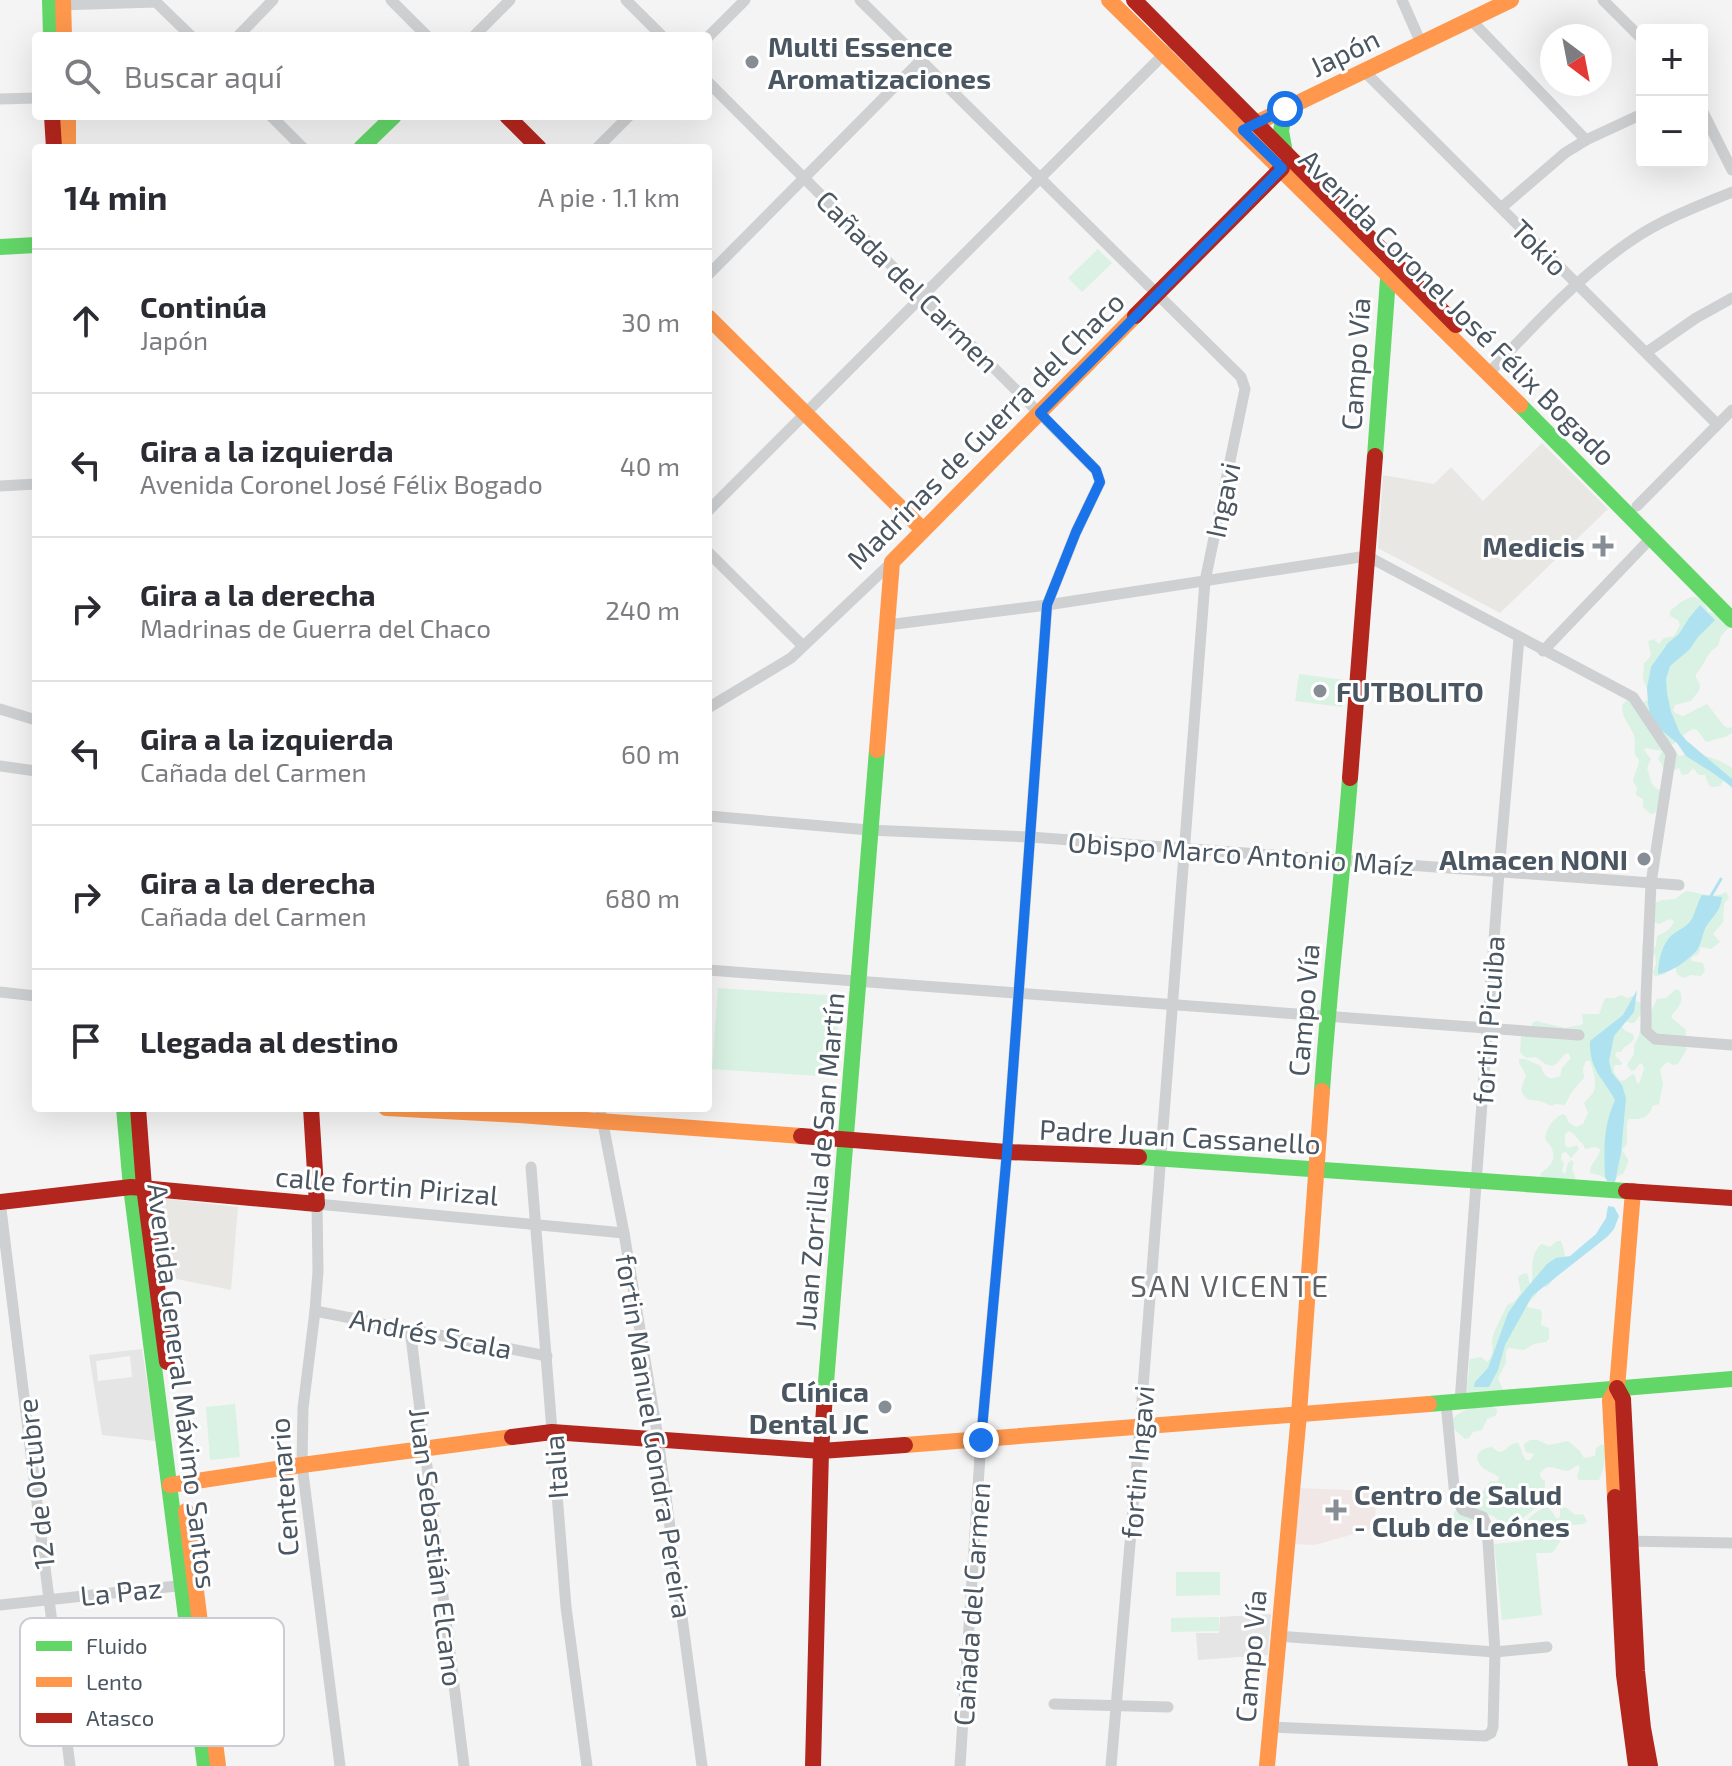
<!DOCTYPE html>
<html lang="es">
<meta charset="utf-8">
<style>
:root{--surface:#fff;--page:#f7f7f7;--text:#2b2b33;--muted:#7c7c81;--line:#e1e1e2}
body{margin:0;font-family:"Exo 2",sans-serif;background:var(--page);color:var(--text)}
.controls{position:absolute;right:24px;top:24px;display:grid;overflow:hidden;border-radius:8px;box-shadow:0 8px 32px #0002}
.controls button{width:72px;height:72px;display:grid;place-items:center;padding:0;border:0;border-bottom:2px solid var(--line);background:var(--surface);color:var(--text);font:40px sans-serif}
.compass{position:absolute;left:1540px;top:24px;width:72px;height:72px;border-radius:50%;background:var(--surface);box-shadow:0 8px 32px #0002;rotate:148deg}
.stop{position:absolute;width:24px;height:24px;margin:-18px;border:6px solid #1a73e8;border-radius:50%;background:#fff}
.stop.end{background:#1a73e8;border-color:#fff;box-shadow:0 2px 8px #0008}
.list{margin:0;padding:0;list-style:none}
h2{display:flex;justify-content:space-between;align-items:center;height:104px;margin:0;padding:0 32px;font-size:34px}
h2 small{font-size:26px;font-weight:400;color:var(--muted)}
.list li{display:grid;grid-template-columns:52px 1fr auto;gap:24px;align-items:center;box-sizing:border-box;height:144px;padding:0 32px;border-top:2px solid var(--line)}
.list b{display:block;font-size:30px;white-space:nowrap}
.list p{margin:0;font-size:26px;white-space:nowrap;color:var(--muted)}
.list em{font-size:26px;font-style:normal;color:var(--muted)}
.icon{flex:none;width:44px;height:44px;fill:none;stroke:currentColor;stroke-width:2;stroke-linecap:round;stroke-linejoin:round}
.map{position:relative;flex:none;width:1732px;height:1766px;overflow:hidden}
.search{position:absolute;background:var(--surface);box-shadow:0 8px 32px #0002;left:32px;top:32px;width:680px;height:88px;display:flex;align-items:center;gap:20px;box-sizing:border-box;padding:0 28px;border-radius:8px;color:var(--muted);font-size:30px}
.panel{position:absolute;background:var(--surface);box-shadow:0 8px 32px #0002;left:32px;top:144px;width:680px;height:968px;border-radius:8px}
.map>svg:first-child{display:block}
.commercial{fill:#e8e7e3}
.education{fill:#e6e5e6;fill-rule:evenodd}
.medical{fill:#f1e7e6}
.green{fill:#d9f2e3}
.water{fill:#aee2f0}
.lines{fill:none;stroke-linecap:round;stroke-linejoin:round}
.stream{stroke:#aee2f0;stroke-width:3}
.street{stroke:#ced0d2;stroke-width:11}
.fast{stroke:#63d668;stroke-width:16}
.slow{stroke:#ff974d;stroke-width:16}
.jam{stroke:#b3261e;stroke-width:16}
.route{stroke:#1a73e8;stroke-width:10}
.poi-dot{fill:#868d94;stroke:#fff;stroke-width:3}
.labels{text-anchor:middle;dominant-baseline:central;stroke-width:6;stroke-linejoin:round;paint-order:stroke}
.poi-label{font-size:28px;font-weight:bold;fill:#4a5661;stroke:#fff;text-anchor:start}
.street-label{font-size:28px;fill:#4a5661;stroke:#fff}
.neighbourhood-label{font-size:30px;letter-spacing:2px;fill:#5f6368;stroke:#fff}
.key{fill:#fff;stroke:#c9ccd0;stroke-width:2}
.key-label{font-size:22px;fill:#4a5661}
</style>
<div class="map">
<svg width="1732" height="1766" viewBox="0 0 1732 1766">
<rect width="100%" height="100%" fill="#f4f4f4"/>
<g class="commercial">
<path d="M1542,443l66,66 -108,104 -122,-65 5,-73 51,9 17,-17 32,34z"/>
<path d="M159,1198l79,9 -7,83 -64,-13 -10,-76z"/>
</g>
<g class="education">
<path d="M142,1349l14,92 -54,-6 -13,-80zM130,1356l2,21 -34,4 -2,-20z"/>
<path d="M1271,1614l-3,41 -70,5 -2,-27h23l1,-16z"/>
</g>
<path class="medical" d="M1297,1488l79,3 -1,37 -60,17 -22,-1z"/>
<g class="green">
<path d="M1098,249l14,14 -30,29 -14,-14z"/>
<path d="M1691,597h4l8,4 5,11 11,3 10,12 -8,9 -3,10c-13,8 -12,18 -22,28v4c9,10 1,14 -5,23l-16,4 -2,5 2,3 8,3 24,-12 17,22 4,2 4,-1v6l-7,4 -19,5 -9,-12 -4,-1c-11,4 -15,16 -26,17l13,10c13,-6 40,3 52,12v21l-6,-8h-3l-3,5 -8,1 -3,-2 -4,-10h-6l-6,-7 -5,6 -6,1 -3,-7 -6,3 -9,-3 -6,-9 4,-8 -16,-3 -2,2 7,9 -4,9 5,16 5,5 8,1 -10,23 -4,1 -8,-7v-8l-7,-4 1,-7 -4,-7c1,-8 6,-13 6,-21l-4,-5c-1,-7 1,-16 -2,-22 -5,-11 -11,-15 -11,-28l8,-8 11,6 7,-3 1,-6 -6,-15 1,-16c11,-10 6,-9 4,-22l6,-2 5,5 5,-6 10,-2 6,-11 -2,-5 -8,-4v-5l11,-9z"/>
<path d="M1299,674l46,6 -3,27 -47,-6z"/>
<path d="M1686,891c14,1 25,9 40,1l3,6 -5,6 -1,18 -10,12 7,8 -9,7 -10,-2 -3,7 -7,4 1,3 11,2 2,8 -4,5 -10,-1 -8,3 -6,-4 -2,-8 -8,5 -2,3 -10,3 -2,-4 3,-9 -1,-11 -3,6 -10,1v-14l1,-2 11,5 2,-4 1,-9c7,-3 15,-7 17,-15l-4,-2 -11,5 -9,-5 5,-16 7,-3 13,-1z"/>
<path d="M718,988l122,8 -6,81 -122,-8z"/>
<path d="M1676,989l4,2c5,12 -3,16 -9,26l15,13 -1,15 2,4 -9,15 -4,1 -7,-3 -7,7 3,15 -4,20 -7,2 -1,5 -6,6 -6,2h-10l-2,3v22l-5,6c8,13 8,9 1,24l-5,2 -4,6 -15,-7 -9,-2c-1,-9 10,-15 10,-24l-5,-2 -10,2 -2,-5c-6,-4 -8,-12 -15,-13l-3,4v10l3,3 9,-3 2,4 -8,9 -5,-6 -4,1 -1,6 3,5 -2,7 3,3 3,-11 3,-3 3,2 -2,7 4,10h-36l1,-6c16,-11 16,-21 4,-34 1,-10 8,-21 18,-25l3,2 3,7 7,4 7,-3 5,-11 -4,-10c3,-4 6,-6 9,-10 5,-9 0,-23 -3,-32h-4l-3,7 1,10 -13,15 -6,12 -10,-1 -3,2c-4,-1 -6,-3 -10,-4 -12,-4 -15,2 -21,-12l5,-15 -7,-12v-4h6l16,7c3,11 8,15 19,10l2,-8 9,-10 -3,-5 -4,2c-11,15 -14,13 -28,2l-10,1 -6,-6 1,-17 11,-7v-5l4,-2 29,7 16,-3 2,-2 -1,-9h17l6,-16h10l6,-3 6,3 5,-2 3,1 1,4 7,3 1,6 -10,13h-4l-5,-3 -5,6 6,5 7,3 1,4c-3,7 -10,7 -13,14h-4l-2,3 7,8 -1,2h-6c-4,6 2,12 6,16l4,-1 7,-6 3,1 1,6 3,3 5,-15 -1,-4 -3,-2 -5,7 -4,1 -4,-6 7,-11v-8l5,-11 3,-18 11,-9 4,-9 9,-1z"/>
<path d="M1557,1241h4c9,25 2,27 -14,46l-12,-2 -3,-3c1,-13 -2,-27 9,-38l9,3z"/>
<path d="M1527,1273l3,11 8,7c-2,7 -9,8 -11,16l14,3 1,4 -1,11 8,3v11l-3,3 -12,2 -10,6 -16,-2 -2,3v12l-8,15 5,12 -24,7 -14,-5c-1,-7 1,-8 3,-14 2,-6 0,-12 2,-19l11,-2 6,5c10,-12 3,-14 6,-26 3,-10 10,-21 14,-31l7,-3 7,-9 -3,-15 2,-3z"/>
<path d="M235,1404l5,53 -30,3 -4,-53z"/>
<path d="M1475,1406h15l7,3v4l-2,3 -8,3 -5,11 -9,2 -4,6 -4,1 -12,-11 -3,-7c8,-8 15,-11 25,-15z"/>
<path d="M1530,1440h7l12,5 19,-4 12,10 4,7 11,-2 1,-8 6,-4 3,2c1,12 -1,24 -6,34h-21l-1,-4 3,-8 -2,-3 -10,6c-10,0 -21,-10 -28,3l1,4 4,3v19l-22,18 -7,9h-11c-16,-13 -7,-15 -31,-10l-6,16 -7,2c-8,-7 -12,-20 -3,-27l11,2 2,-3 -1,-8 3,-3 8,-2 9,-13h8l1,-3c-5,-6 -13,-6 -18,-12 -10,-11 1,-18 11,-19l6,5c9,0 11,-10 20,-9 4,6 4,12 8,17h4l4,-6 -8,-2 -2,-4v-4z"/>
<path d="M1547,1507l3,2 7,10 3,-2v-8l3,-2 4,1 8,7 8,-1 4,7 -3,3 -12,1 -3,2 -15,24 -4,2h-14l6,62 -40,5 -8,-76 30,-3 -3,-13c5,-8 17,-19 26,-21z"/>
<path d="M1176,1572h44v23l-44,1z"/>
<path d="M1219,1617v14l-48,1v-14z"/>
</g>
<g class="water">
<path d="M1700,605l15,15 -17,17 -9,13 -19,16 -4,13 1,14 4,19 9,21 7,8 45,38v8l-19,-14 -27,-17 -9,-13 -17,-14 -10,-15 -2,-11 -1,-15 4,-21 17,-24 11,-9 10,-16z"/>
<path d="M1702,895l20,2c-1,13 -8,18 -15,28 -5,8 -5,18 -10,25 -7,9 -28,24 -39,24 0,-11 3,-26 11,-36 5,-6 14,-9 20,-15 5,-5 8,-20 13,-28z"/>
<path d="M1637,990l-3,22 -20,24 -5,25 3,12 10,12 4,13 -5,55 -6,29 -8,-1 -2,-4c-1,-29 -2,-50 10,-77 -12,-23 -26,-30 -25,-59l33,-26z"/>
<path d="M1608,1206l6,1 5,9 -5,13 -7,8 -75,59 -27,49 -7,25 -9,17h-15l1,-5 13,-14 20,-55 12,-17 27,-32 9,-6 14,-2 26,-22 10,-16z"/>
</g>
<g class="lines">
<path class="stream" d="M1711,896l10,-17"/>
<g class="street">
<path d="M391,0l36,36"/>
<path d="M626,0l36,36"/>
<path d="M860,0l381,377 4,12 -40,192 -65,846 -29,339"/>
<path d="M1402,0l19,43"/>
<path d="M1603,0l39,39"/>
<path d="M59,5l97,-3 35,34"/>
<path d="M1470,19l116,121"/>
<path d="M238,36l35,-36"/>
<path d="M474,36l36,-36"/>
<path d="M708,37l37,-37"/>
<path d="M1364,71l353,353"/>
<path d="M708,82l388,388 4,12 -24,50 -29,73 -40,547 -26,288 -21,326"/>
<path d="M0,99l36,-1"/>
<path d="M1702,110l30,60"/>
<path d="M271,116l32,32"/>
<path d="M597,148l32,-32"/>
<path d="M1501,208l64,-55 21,-13 56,-26"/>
<path d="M708,275l213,-215"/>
<path d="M1647,352l49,-34 36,-20"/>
<path d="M1489,373c44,-47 90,-97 143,-133 31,-21 66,-34 100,-48"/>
<path d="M0,486l36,-2"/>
<path d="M1637,506l95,-96"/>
<path d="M708,511l459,-460"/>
<path d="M708,552l95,94"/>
<path d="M887,625l160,-20 320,-49 266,141 38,57 -20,129 -5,114v34l9,8 77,6"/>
<path d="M1543,651l109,-114"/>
<path d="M708,708l83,-50 101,-96"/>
<path d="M0,709l36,11"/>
<path d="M0,766l36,5"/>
<path d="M708,816l161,14 161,7 649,48"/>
<path d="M708,970l871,65"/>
<path d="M0,992l36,4"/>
<path d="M600,1108l24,125 34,205 44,328"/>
<path d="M531,1167l35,440 21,159"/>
<path d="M0,1201c24,188 45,377 70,565"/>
<path d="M315,1311l232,45"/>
<path d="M410,1329l54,437"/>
<path d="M1460,1402l39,-530 20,-234"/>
<path d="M1625,1541l107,2"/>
<path d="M0,1605l186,-20"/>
<path d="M1277,1636l218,16 52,-5"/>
<path d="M1054,1704l114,3"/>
<path d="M1269,1727l216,9 6,-3 2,-6 2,-75 -8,-126 -4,-9 -20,-7 -8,-13 -9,-94"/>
<path d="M340,1766l-38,-301 1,-57 12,-97 3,-40 -1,-67 307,29"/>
</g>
<g class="fast">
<path d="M50,0l1,36"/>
<path d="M1285,109l-4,22 4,22"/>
<path d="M361,148l33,-32"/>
<path d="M0,247l36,-2"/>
<path d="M1520,405l212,215"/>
<path d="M1375,456l14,-191"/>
<path d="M1322,1091c7,-105 20,-208 28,-313"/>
<path d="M124,1108l7,79 74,579"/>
<path d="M1139,1157l487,34"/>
<path d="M825,1395l52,-645"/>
<path d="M1429,1404l303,-25"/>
</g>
<g class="slow">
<path d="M63,0l1,36"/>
<path d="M1109,0l411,405"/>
<path d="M68,116v32"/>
<path d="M1246,128l265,-128"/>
<path d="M708,317l215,213"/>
<path d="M877,750l15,-188 243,-246"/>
<path d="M386,1108l133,7 282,21"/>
<path d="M905,1445l524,-41"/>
<path d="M170,1485l132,-20 210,-28"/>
<path d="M1615,1497l-5,-97 7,-12 16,-197"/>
<path d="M186,1511l32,255"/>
<path d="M1267,1766l32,-352 23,-323"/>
</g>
<g class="jam">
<path d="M1134,0l322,325"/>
<path d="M52,116l2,32"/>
<path d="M507,116l32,32"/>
<path d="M1135,316l147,-148"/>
<path d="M1350,778l25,-322"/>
<path d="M138,1108l6,79 23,175"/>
<path d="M801,1136l206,16 132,5"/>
<path d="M1626,1191l106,7"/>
<path d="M0,1202l131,-15 186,17 -6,-96"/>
<path d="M1617,1388l6,11 14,272 6,57 7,38"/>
<path d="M512,1437l40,-5 269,19 84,-6"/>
<path d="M1615,1497l9,178 12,91"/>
<path d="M813,1766l8,-315 4,-56"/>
</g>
</g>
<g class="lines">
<path class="route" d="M981,1440l26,-288 40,-547 29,-73 24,-50 -4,-12 -56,-57 242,-245 -39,-38 42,-21"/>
</g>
<g class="poi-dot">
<circle cx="752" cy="62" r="8"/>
<path d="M1599 534h8v8h8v8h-8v8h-8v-8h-8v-8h8z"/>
<circle cx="1320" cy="691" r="8"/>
<circle cx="1644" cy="859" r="8"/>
<circle cx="885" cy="1407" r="8"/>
<path d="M1332 1498h8v8h8v8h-8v8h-8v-8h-8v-8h8z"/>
</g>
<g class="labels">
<g class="poi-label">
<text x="768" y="46">Multi Essence<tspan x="768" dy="32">Aromatizaciones</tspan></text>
<text x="1585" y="546" text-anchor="end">Medicis</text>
<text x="1336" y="691">FUTBOLITO</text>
<text x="1628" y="859" text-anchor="end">Almacen NONI</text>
<text x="869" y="1391" text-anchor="end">Clínica<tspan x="869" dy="32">Dental JC</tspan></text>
<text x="1354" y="1494">Centro de Salud<tspan x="1354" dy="32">- Club de Leónes</tspan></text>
</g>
<g class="street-label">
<text transform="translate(1344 52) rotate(-26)">Japón</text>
<text transform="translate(1540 247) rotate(45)">Tokio</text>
<text transform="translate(908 281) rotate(45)">Cañada del Carmen</text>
<text transform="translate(1458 307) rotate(45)">Avenida Coronel José Félix Bogado</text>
<text transform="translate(1355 364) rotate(-86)">Campo Vía</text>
<text transform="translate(985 430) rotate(-45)">Madrinas de Guerra del Chaco</text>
<text transform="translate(1222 500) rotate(-78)">Ingavi</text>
<text transform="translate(1241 853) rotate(4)">Obispo Marco Antonio Maíz</text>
<text transform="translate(1303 1010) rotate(-85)">Campo Vía</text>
<text transform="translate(1488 1020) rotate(-86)">fortin Picuiba</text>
<text transform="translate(1180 1136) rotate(3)">Padre Juan Cassanello</text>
<text transform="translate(819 1161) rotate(-85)">Juan Zorrilla de San Martín</text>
<text transform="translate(387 1185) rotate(5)">calle fortin Pirizal</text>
<text transform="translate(431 1333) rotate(11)">Andrés Scala</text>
<text transform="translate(183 1386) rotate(83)">Avenida General Máximo Santos</text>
<text transform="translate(655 1436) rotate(81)">fortin Manuel Gondra Pereira</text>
<text transform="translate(1137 1462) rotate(-85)">fortin Ingavi</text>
<text transform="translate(555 1467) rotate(-94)">Italia</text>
<text transform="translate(35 1484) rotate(-96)">12 de Octubre</text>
<text transform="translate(283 1487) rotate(-94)">Centenario</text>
<text transform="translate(437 1547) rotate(83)">Juan Sebastián Elcano</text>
<text transform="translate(121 1591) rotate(-6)">La Paz</text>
<text transform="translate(971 1604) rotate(-86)">Cañada del Carmen</text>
<text transform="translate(1250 1656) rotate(-85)">Campo Vía</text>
</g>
<g class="neighbourhood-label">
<text x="1230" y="1285">SAN VICENTE</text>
</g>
</g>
<rect x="20" y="1618" width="264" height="128" rx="12" class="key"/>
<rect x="36" y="1641" width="36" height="10" fill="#63d668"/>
<rect x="36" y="1677" width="36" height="10" fill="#ff974d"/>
<rect x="36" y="1713" width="36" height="10" fill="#b3261e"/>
<g class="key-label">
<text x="86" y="1654">Fluido</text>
<text x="86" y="1690">Lento</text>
<text x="86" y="1726">Atasco</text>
</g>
</svg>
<div class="controls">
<button>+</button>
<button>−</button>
</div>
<svg class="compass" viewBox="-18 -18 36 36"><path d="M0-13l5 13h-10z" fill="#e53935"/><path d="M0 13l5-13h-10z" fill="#7c7c81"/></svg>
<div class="stop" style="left:1285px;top:109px"></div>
<div class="stop end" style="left:981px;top:1440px"></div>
<div class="search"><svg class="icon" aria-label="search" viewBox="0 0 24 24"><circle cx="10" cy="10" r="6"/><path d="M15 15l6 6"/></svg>Buscar aquí</div>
<section class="panel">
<h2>14 min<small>A pie · 1.1 km</small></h2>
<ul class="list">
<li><svg class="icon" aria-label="ahead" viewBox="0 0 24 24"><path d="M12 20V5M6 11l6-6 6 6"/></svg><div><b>Continúa</b><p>Japón</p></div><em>30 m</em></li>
<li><svg class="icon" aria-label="left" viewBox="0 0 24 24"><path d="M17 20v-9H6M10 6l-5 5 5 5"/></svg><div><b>Gira a la izquierda</b><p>Avenida Coronel José Félix Bogado</p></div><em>40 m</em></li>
<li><svg class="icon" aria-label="right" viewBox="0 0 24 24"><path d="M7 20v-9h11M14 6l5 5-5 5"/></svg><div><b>Gira a la derecha</b><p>Madrinas de Guerra del Chaco</p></div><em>240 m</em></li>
<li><svg class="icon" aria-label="left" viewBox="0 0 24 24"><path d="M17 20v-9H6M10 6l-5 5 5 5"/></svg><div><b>Gira a la izquierda</b><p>Cañada del Carmen</p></div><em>60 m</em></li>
<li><svg class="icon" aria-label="right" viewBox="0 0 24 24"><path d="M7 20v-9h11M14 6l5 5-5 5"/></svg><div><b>Gira a la derecha</b><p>Cañada del Carmen</p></div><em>680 m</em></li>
<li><svg class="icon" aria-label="arrive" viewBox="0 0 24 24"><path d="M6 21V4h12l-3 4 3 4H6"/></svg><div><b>Llegada al destino</b></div></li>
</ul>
</section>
</div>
